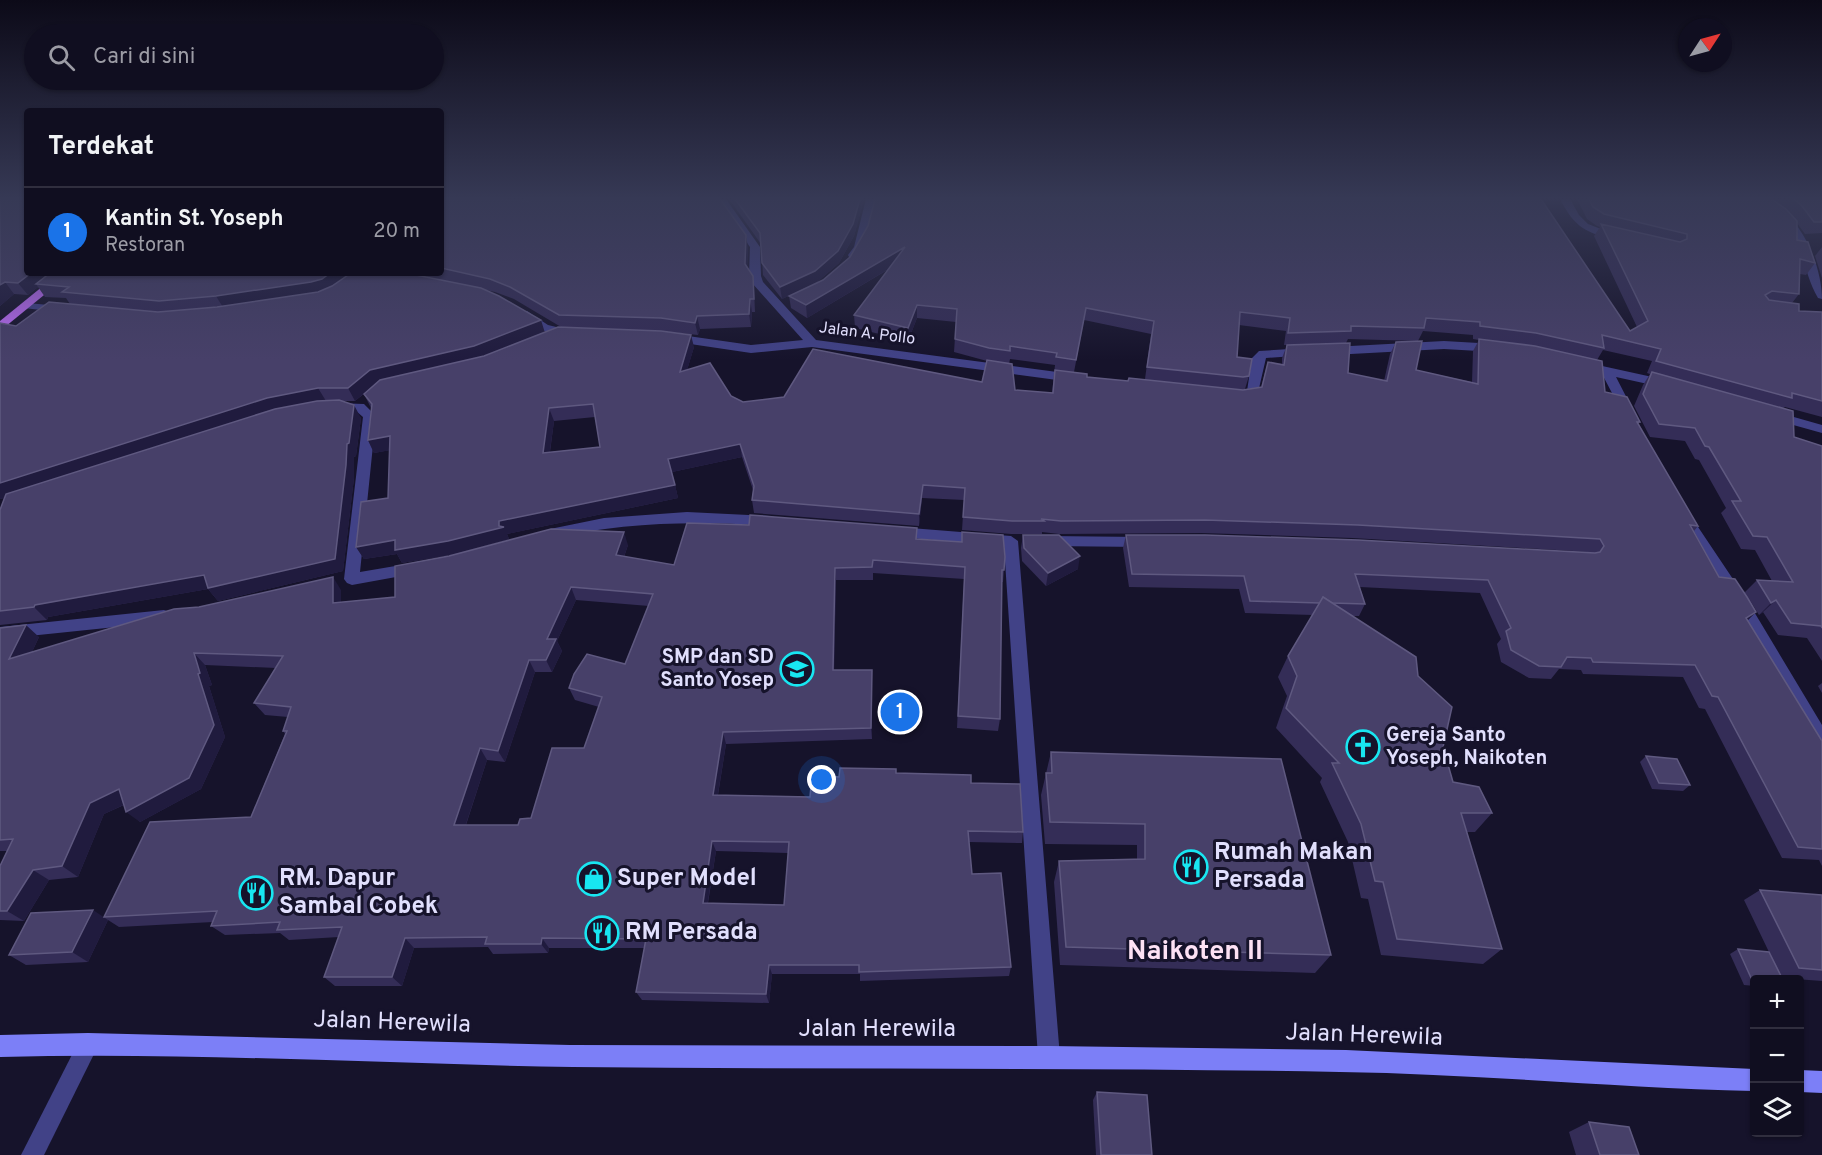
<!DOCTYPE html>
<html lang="id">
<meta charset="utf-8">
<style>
:root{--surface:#100e20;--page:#191729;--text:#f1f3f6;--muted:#9c9ca5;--line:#302e3e;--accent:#1a73e8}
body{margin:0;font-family:Overpass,sans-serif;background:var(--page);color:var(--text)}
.controls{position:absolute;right:18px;bottom:18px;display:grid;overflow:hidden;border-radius:6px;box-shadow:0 2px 4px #0004}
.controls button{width:54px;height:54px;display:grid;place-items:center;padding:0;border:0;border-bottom:2px solid var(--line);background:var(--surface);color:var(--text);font:30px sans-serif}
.compass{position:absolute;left:1678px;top:18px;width:54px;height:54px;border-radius:50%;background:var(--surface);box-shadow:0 2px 4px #0004;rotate:54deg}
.you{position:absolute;left:822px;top:780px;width:21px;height:21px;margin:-15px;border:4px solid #fff;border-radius:50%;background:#1a73e8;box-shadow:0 0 0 9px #1a73e833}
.badge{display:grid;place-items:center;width:39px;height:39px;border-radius:50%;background:var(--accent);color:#fff;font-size:20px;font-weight:700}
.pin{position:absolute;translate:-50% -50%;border:3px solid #fff;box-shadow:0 2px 6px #0006}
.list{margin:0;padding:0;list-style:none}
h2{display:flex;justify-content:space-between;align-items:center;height:78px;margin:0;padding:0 24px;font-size:26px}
h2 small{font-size:20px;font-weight:400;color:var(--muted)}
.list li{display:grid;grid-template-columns:39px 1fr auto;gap:18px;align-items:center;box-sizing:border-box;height:90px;padding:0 24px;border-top:2px solid var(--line)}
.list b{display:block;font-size:22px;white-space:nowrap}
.list p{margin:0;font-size:20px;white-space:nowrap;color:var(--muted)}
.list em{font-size:20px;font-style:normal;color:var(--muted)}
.icon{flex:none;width:33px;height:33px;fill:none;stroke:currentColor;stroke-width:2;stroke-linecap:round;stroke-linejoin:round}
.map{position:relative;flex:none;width:1822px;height:1155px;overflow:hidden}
.search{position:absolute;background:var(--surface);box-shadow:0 2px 4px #0004;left:24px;top:24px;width:420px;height:66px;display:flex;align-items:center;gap:15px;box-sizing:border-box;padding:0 21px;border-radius:33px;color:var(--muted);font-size:22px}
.panel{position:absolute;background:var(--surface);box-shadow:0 2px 4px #0004;left:24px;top:108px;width:420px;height:168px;border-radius:6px}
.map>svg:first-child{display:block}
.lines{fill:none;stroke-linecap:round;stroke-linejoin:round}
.street{fill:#414287;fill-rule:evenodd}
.secondary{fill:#7c7ff7;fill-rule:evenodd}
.primary{fill:#bc6df6;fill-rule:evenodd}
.wall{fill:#342d57;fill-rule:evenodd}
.shaded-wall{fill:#201b3e}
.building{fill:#474069;stroke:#5f5980;stroke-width:1.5;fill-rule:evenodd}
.labels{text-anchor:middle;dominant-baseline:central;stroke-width:6;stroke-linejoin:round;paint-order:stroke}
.far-street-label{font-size:16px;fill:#e1dffd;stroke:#16132b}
.poi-label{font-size:20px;font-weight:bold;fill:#e1dffd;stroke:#16132b;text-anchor:end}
.near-poi-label{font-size:24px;font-weight:bold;fill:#e1dffd;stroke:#16132b;text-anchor:start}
.near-street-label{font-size:24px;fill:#e1dffd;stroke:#16132b}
.near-quarter-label{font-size:27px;font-weight:bold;fill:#fde1f4;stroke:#16132b}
</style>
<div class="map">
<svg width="1822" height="1155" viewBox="0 0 1822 1155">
<rect width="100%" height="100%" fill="#16132b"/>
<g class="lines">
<g class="street">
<path d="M716,199h10l34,48 1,29 2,6 53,58 256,34 6,4 -6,4 -260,-35 -61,6 -81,-12v-6l4,-1 77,11 52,-5 -51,-57 -3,-7 1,-29z"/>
<path d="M866,199h10l-12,49 -7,9h-8l-1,-2 6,-8z"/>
<path d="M1560,199h10l9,16 9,9 34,13 -5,3c-31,-7 -42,-12 -57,-41z"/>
<path d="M1748,199c46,-3 74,62 74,100l-4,-1c-15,-25 -13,-52 -35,-75 -11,-11 -25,-15 -35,-24z"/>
<path d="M27,303l33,3 6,3 -6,3 -37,-4v-4z"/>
<path d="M527,311l21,14 25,6 2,3 -6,4 -29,-8 -19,-16z"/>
<path d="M1444,341l52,3 6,4 -6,4 -52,-3 -112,6 -6,-4 6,-4z"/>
<path d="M1305,348l4,1v6l-43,3 -9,39 -22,2 -2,-3 2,-3 12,-2 5,-33 7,-7z"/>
<path d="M1584,362l82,18 6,4 -6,4 -50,-11 18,35 -6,4 -6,-4 -20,-38 -22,-5 -2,-3z"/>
<path d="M335,403l29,1 12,12 -16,156 53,-9 5,2 2,4 -2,4 -66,12 -5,-2 -3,-4 19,-162 -7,-6 -26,-1 -1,-3z"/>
<path d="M1773,411l49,14v8l-54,-15 -1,-3 1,-3z"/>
<path d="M1683,511l5,1 59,88 75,125v22l-6,-2 -79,-137 -59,-88 -2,-4 2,-4z"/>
<path d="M687,512l83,4 7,5 -7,5c-75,-5 -147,-4 -220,13l-7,-5 7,-5 54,-11z"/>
<path d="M898,527l113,9 7,5 42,516 -3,8 -8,3 -8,-3 -3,-8 -34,-511 -106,-9 -7,-5z"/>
<path d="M1047,536l96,1 7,5 -7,5 -96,-1 -7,-5z"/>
<path d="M164,610l5,2 3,4 -3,4 -5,2 -164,17v-12z"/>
<path d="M88,1033l7,4 4,7 -55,111h-23l60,-118z"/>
</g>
<g class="secondary">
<path d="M88,1033l482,12 479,1 297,4 408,19v22c-137,-3 -275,-17 -414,-19 -255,-5 -511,-2 -767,-5 -191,-3 -382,-15 -573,-10v-22z"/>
<path d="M1800,1070l22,1v22l-22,-1z"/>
</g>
<path class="primary" d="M59,273h12l-71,58v-10z"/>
</g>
<g class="wall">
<path d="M0,199l27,74 418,8 -34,-8h30v-74h279l28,49 -1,19 7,22 1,23h-3l-1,15 -51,2 -2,6 -37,-4 33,16 -7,23 44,26 12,6 239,-20 5,-21 -33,-9 2,-30 -39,-4 -9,23 -53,-13 -1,-13 35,-46 -82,49 -16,-10 -2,-12 34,-16 27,-23 780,74 7,-4 -43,-91 6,-9 -3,-1 -10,-7 -10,-20h245v34l-17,1 -8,-11v17l18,23 -9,12 -6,-1 -1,20 -7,9 7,8 23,1v105l-37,-10 -2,1 11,29 28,9v215l-15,-23 -29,-3 -15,-23 -4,3 -10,-16 7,13 -9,9 75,120v125l-3,-6 -37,-2 -77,-149 -6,-1 -16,-31 -100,-3 -2,-4 -22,-1 -8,10 -22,-1 -28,-16 -4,-18 4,-5 -21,-46 -120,-6 5,17 -6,12h-7l66,60 25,71 10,35 39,31 -17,19h-8l35,117 -19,15 -102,-9 -13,-56 -7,-1 -13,-56 -28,-60 2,-4 -46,-50 11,-32 -9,-19 10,-21 25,-41 -68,-2 -6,-24 -110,-2 -6,-39 3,-13 465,17h-1l-238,-14 -151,-5 -142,1 -17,-2v2h-31l-49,-4 2,-30 -42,-2 -3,28 -165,-13 -2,-13 1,-10 -11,-33 -70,15 6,26 -171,36 2,5 -54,15 -53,9 -5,-9 -33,5 -8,-12 32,-49 2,-48 -16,3 -6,-13 3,-32 -7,-14 13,-11 -22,18h-14l20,17 -5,38 -2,1v21l-11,93 -125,30 -10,-12 -160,28 -1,3 -47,5v-115l4,-12 -4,1v-176l16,3 54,-22 -4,-6 -21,-1 -7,-10 -10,8 -14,-1 -14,12zM486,290l9,2 19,7 47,28 -16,5zM1084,320l67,14 -6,45 -17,2 -41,-4 -13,-5zM1239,325l47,6 -2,14 62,-2 2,-4 70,2 5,-10 50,4v4l6,1 -6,11 -1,31 -56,-12 -20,-28 -6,12 -6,27 -36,-8 -61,-28 -5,13v6l-14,-2 -7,25 -16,2 4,-13 -12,-19zM1603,350l49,11 -5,12 3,1 -7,11 -9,21 16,31 35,4 10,18 4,1 27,48 -5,5 20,36 14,1 17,31 -15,-1 -12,12 -26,-15 -25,-46 4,-5 -60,-102 2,-2 -35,-30 -8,-32zM1010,359l45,6 -3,28 -37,-3 -6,-26zM595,417l5,30 -50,5 4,-31z"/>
<path d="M729,199h135l-10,37 -15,27 -23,20 -34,16 -19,-24 -2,-31z"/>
<path d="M1822,247v31l-7,-22z"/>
<path d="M1023,535l55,34 -32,17 -24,-25 -1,-13z"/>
<path d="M917,539l87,31 -1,12h-1l-2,137 -2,12 -41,-3 7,-149 -91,-6v7h-37l-2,90h38v69l-146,5 -8,51 92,2 29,-20 57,-4 75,10 52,49 -1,11 -53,-1 3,32 39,93 -2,9 -149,5v-7h-88l-3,29 -127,-3 -6,-8 9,-44h-96l-1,5 -55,1 -5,-7 -74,1 -12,38h-67l-11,-9 15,-40 -50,3 -9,-7 -55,2 -14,-9 2,-4 -94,5 -11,-7 -20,42 -62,3 -17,-10 95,-38 147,-100 34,-83 -2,-3 5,-14 -23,-2 -11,-12 22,-35 -71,-3 7,20 -3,1 16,51 -24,52 -61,33 -16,-17 -20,9 -26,63 -29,3 -25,41 -24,-1v-54l8,-15h-8v-223l39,9 -7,15 309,-62v12l54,-5 233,-52 -4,12 50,8zM576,600l73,6 -24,58 -56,24 6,12 24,7 -15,41 -53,70 -13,7h-52l21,-65 18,2 30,-90h17l10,-21 -5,-10zM716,851l72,2 -4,52 -76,-2z"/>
<path d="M1822,683v10l-4,-7z"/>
<path d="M1051,752l280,203 -16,18 -255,-8 -6,-83 5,-21 78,-2v-14l-92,-1 -4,-49z"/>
<path d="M1646,756l44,29 -7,6 -31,-2 -12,-27z"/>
<path d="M1760,890l62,5v86l-40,-3 -27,2v6l-11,-1 -14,-31 8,-5 43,28 -37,-77z"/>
<path d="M1097,1092l55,63h-56l-3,-55z"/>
<path d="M1589,1122l50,33h-63l-7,-23z"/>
</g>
<g class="shaded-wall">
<path d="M860,199h4l-10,37 -15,27 -23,20 -34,16 -2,-12z"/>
<path d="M746,235l2,13 -1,28 -2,-12z"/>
<path d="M905,247v12l-98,59 -1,-13z"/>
<path d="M31,273h24l-19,11 2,3 -10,8 -10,-12z"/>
<path d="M330,273h25l-27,18 -104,18 -8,-13z"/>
<path d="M5,282l9,12 -14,12v-21z"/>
<path d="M750,299l2,13 -1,15 -2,-13z"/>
<path d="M917,305v13l-9,23v-13z"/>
<path d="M697,316l3,13 -2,6 -3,-12z"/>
<path d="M541,320l4,13 -66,26 -103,24 -21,18 -7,-13 22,-18z"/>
<path d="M691,335l3,12 -11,37 -3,-12z"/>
<path d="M318,388l8,13 -51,10 -275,88v-16l267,-85z"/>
<path d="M354,405l7,13 -5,38 -2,1v21l-11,93 -125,30 -10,-12 -160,28 -1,3 -13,-13 1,-2 312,-161z"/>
<path d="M549,408l5,13 -6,44 -5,-12z"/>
<path d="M390,436l7,13 -23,4 -6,-13z"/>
<path d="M740,444l2,13 -70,15 6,26 -171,36 2,5 -54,15 -53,9 -5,-9 -33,5 -8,-12 143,-26 169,-62z"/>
<path d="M923,485l-1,13 -3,28v-12z"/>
<path d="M624,532l4,13 -8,23 -4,-13z"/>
<path d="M1080,556l-2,13 -32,17 2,-13z"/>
<path d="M835,568l1,12 -2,102 -1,-12z"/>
<path d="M333,577l8,13v25l-8,-12z"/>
<path d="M571,587l5,13 -19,41 5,10 -10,21 -6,-12 1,-21z"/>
<path d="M1776,600l-13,12 -4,3 12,-12z"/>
<path d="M1756,612l-12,12 2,-6z"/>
<path d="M26,625l13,12 -16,34 -14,-12z"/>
<path d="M194,653l11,12 7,20 -3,1 16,51 -24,52 -61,33 -14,-10 72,-138z"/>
<path d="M529,660l6,12 -30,90 -7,-11z"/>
<path d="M872,670v69l-1,-11z"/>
<path d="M723,732l3,12 -10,62 -3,-11z"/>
<path d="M480,748l7,12 -25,76 -8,-11z"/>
<path d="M119,789l13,12 -28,13 -26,63 -16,-11 28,-63z"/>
<path d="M712,841l4,10 -10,62 -3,-10z"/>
<path d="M33,870l16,10 -25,41 -17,-10z"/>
<path d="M93,910l15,10 -20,42 -16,-10z"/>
<path d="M405,938l9,10 -12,38 -10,-9z"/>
<path d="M542,938l7,10 -1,5 -7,-9z"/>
<path d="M769,965l3,9 -3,29 -3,-9z"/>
</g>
<g class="building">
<path d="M0,199h27v74h4l-13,10 -13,-1 -5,3z"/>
<path d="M441,199h56l32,2 -6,-2h197l26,36 -1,29 8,12 1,23h-4l-1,15 -52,2 -2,7 -34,-5 -102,-3 -49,-28 -20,-8 -49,-11z"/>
<path d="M735,199h125l-7,25 -15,27 -23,20 -35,16 -18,-24 -2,-30z"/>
<path d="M875,199h666l89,132 18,-10 -47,-97 79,18 7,-3v-5l-83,-20 -11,-7 -4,-8h182l15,10 11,12v19l11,2 7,21 -15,-4 -1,35 -27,-3 -7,4 4,5 30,4v7l23,1v89l-30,-8v5l-136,-37 5,-12 -59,-14 2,13 -68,-15 -56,-7v-4l-54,-4 -2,10 -73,-2v5l-63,2 2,-15 -50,-6 -3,45 15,2 -3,17 -6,1 -96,-10 7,-46 -68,-13 -10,52 -20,-3 1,-4 -47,-7v5l-21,-3 -34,-9 2,-30 -40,-4 -9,23 -54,-13 51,-68 -99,58 -17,-9 34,-16 27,-23 18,-31z"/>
<path d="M1794,199h28v23h-8l-12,-16z"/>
<path d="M50,273h280l-8,6 -11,3 -95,14 -57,5 -97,-9 7,-5 -33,-3z"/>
<path d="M351,273h55l75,15 18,8 42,24 -67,26 -104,24 -22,18h-30l-51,10 -267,85v-160l16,3 33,-24 109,10 59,-5 101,-15 14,-6z"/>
<path d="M558,327l103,4 30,4 -11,37 30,-9 21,33 12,6 41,-5 29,-48 169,33 5,-22 25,4 3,26 38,3 2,-23 32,4v3l41,4 1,-3 114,12 19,-3 6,-25 16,3 3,-20 63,-2 -2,30 39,8 9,-39 26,-1 -6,29 62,14 1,-45 56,7 67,15 3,31 22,5 13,25h-3l61,104 -8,-1 29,52 16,2 12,18 9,15 -10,6 76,123v108l-24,-2 -80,-150 -6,-1 -17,-31 -102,-3 -2,-4 -24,-1 -6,10 -22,-1 -28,-16 -5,-19 5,-3 -23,-48 -133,-6 10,30 -33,-1 -9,-6 -3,6 -70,-2 -6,-25 -112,-2 -6,-39h79l153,5 237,13 5,-1 4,-6 -4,-7 -242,-14 -153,-5 -144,1 -20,-2 3,2h-32l-49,-4 2,-29 -42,-3 -4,29 -167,-14 2,-14 -14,-42 -72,15 7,26 -176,36v5l5,1 -56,14 -53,9v-10l-39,7 5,-45 27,-4 2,-62 -22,4 4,-36 -8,-10 16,-14 104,-24zM593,404l7,43 -57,6 6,-45z"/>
<path d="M1652,372l141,39 1,26 28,9v182l-1,-2 -30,-3 -15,-23 -5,3 -14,-23 36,2 -26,-45 -14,-1 -21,-35h9l-32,-54 -4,-1 -10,-18 -36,-4 -16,-30z"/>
<path d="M339,400l15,5 -5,38 -2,1 -1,21 -11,94 -127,29 -4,-13 -169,30 -1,2 -34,4v-101l6,-16 269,-85 42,-8z"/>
<path d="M750,515l167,13 -1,11 46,3v-10l41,3 2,22 -1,13h-2l-2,149 -42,-3 7,-149 -92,-7 -1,7 -37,1 -2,102h39l-1,58 -148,4 -10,63 97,2 2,-22 27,2 1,-9 56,1v4l75,2v8l49,1 3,48 -55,-1 4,43 29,-1 10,94 -152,5v-7h-90l-3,29 -130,-2 10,-53 -104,-1 -1,6h-56l2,-7 -82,1 -13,39h-68l18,-50 -65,3 3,-8 -69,4 6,-15 -113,6 46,-95 101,-5 36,-86h-4l8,-24 -37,-4 29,-47 -89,-3 6,20 -2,1 16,51 -25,53 -63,34 -7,-23 -29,14 -28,63 -29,4 -26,41h-7v-45l13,-27 -13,1v-212l26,-3 -17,34 165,-50 25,-2 134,-30v26l62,-6v-31l54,-10 102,-27 73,3 -8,23 58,10 13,-42 62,2zM571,587l82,7 -28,70 -38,-10 -13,20 -5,14 33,9 -18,51h-32l-21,70 -11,1 -2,6h-64l26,-77 18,3 31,-91h17l10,-21h-9zM712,841l77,1 -5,63 -81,-2z"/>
<path d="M1023,535h36l21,21 -32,17 -24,-25z"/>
<path d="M1323,597l93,60 2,19 34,31 -9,40 10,35 26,5 13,26h-31l41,136 -105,-10 -14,-57 -8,-1 -14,-57 -29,-61h7l-53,-55 11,-32 -9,-20z"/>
<path d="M1051,752l230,7 50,196 -265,-8 -7,-86 86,-2v-35l-95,-2 -4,-49h6z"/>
<path d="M1646,756l31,3 13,26 -31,-2z"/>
<path d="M1760,890l62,5v75l-23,-2z"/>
<path d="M93,910l-21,42 -63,3 22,-42z"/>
<path d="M1738,949l31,3 14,28h-31z"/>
<path d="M1097,1092l50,3 5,60h-51z"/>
<path d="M1589,1122l40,5 10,28h-39z"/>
</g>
<linearGradient id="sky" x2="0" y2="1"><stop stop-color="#0c0a18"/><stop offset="0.55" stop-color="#363955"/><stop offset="1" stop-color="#363955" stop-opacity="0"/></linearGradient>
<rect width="1822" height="360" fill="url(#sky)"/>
<defs>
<g id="school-ring" transform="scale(1.725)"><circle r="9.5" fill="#16132b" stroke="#18e6f1" stroke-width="1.5"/><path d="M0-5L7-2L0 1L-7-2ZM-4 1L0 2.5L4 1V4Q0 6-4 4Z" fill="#18e6f1"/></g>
<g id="church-ring" transform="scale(1.725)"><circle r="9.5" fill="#16132b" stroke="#18e6f1" stroke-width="1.5"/><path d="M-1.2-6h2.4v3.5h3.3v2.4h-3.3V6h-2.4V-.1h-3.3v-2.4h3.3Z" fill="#18e6f1"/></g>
<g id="restaurant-ring" transform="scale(1.725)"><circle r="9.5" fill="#16132b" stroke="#18e6f1" stroke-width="1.5"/><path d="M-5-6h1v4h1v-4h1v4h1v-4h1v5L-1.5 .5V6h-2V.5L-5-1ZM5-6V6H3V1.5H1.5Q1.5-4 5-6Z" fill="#18e6f1"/></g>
<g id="shop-ring" transform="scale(1.725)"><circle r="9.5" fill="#16132b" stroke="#18e6f1" stroke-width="1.5"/><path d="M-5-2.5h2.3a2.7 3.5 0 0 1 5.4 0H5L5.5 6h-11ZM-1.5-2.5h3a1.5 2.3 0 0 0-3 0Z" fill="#18e6f1"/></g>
</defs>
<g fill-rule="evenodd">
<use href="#school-ring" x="797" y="669"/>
<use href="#church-ring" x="1363" y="747"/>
<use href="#restaurant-ring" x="1191" y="867"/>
<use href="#shop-ring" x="594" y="879"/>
<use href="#restaurant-ring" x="256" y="893"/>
<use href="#restaurant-ring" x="602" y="933"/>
</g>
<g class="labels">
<g class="far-street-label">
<text transform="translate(867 334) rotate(7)">Jalan A. Pollo</text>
</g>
<g class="poi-label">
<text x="774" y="658">SMP dan SD<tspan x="774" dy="23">Santo Yosep</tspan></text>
<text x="1386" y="736" text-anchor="start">Gereja Santo<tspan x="1386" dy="23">Yoseph, Naikoten</tspan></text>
</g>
<g class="near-poi-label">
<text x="1214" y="853">Rumah Makan<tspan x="1214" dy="28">Persada</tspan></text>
<text x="279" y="879">RM. Dapur<tspan x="279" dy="28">Sambal Cobek</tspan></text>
<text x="617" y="879">Super Model</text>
<text x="625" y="933">RM Persada</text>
</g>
<g class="near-street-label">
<text transform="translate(392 1023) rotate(2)">Jalan Herewila</text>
<text x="877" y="1030">Jalan Herewila</text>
<text transform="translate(1364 1036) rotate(2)">Jalan Herewila</text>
</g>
<g class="near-quarter-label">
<text x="1195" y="952">Naikoten II</text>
</g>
</g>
</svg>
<div class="controls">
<button>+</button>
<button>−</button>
<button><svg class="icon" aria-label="layers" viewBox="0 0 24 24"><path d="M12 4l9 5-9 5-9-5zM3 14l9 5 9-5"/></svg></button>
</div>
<svg class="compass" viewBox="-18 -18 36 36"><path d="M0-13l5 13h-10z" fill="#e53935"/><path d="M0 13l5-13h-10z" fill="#9c9ca5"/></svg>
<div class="you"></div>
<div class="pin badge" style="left:900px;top:712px">1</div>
<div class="search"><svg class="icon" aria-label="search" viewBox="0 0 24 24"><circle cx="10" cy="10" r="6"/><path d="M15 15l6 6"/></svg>Cari di sini</div>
<section class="panel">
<h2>Terdekat<small></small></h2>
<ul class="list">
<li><span class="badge">1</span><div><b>Kantin St. Yoseph</b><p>Restoran</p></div><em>20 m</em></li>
</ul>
</section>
</div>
